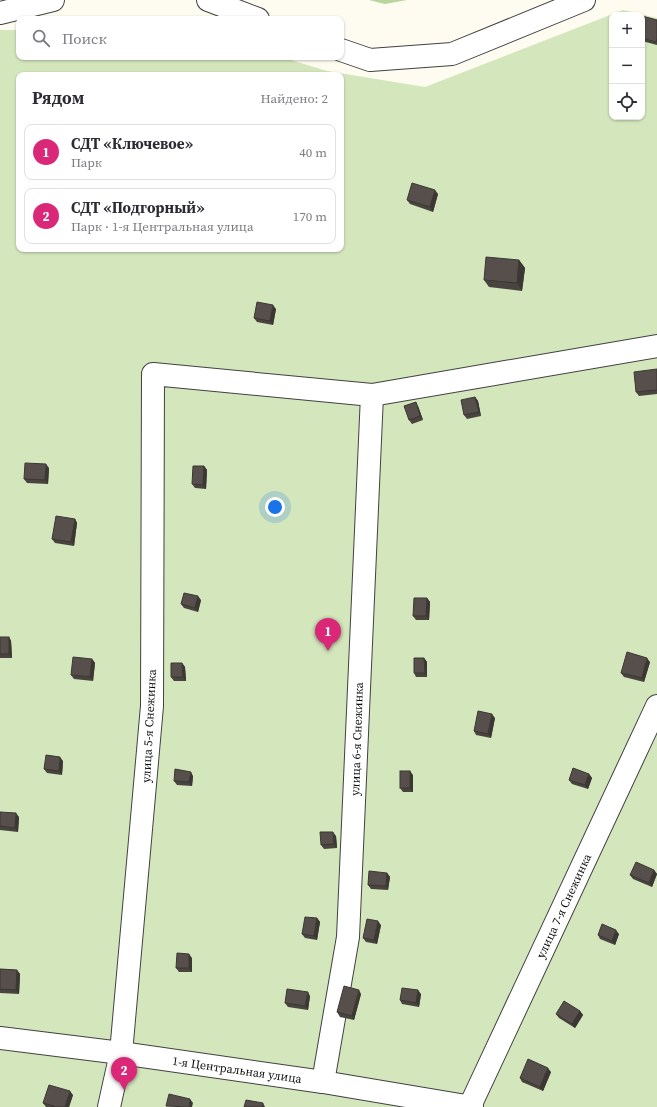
<!DOCTYPE html>
<html lang="ru">
<meta charset="utf-8">
<style>
:root{--surface:#fff;--page:#f7f7f7;--text:#2b2b33;--muted:#7c7c81;--line:#e1e1e2;--accent:#db2777}
body{margin:0;font-family:"Source Serif 4",serif;background:var(--page);color:var(--text)}
.controls{position:absolute;right:12px;top:12px;display:grid;overflow:hidden;border-radius:8px;box-shadow:0 1px 3px #0004}
.controls button{width:36px;height:36px;display:grid;place-items:center;padding:0;border:0;border-bottom:1px solid var(--line);background:var(--surface);color:var(--text);font:20px sans-serif}
.you{position:absolute;left:275px;top:507px;width:14px;height:14px;margin:-10px;border:3px solid #fff;border-radius:50%;background:#1a73e8;box-shadow:0 0 0 6px #1a73e833}
.badge{display:grid;place-items:center;width:26px;height:26px;border-radius:50%;background:var(--accent);color:#fff;font-size:13px;font-weight:700}
.pin{position:absolute;translate:-50% -33px;filter:drop-shadow(0 1px 2px #0008)}
.pin::after{content:'';position:absolute;top:21px;width:14px;height:12px;background:inherit;clip-path:polygon(0 0,100% 0,50% 100%)}
.list{margin:0;padding:0;list-style:none}
h2{display:flex;justify-content:space-between;align-items:center;height:52px;margin:0;padding:0 16px;font-size:17px}
h2 small{font-size:13px;font-weight:400;color:var(--muted)}
.list li{display:grid;grid-template-columns:26px 1fr auto;gap:12px;align-items:center;box-sizing:border-box;height:56px;margin:0 8px 8px;padding:0 8px;border:1px solid var(--line);border-radius:8px}
.list b{display:block;font-size:15px;white-space:nowrap}
.list p{margin:0;font-size:13px;white-space:nowrap;color:var(--muted)}
.list em{font-size:13px;font-style:normal;color:var(--muted)}
.icon{flex:none;width:22px;height:22px;fill:none;stroke:currentColor;stroke-width:2;stroke-linecap:round;stroke-linejoin:round}
.map{position:relative;flex:none;width:657px;height:1107px;overflow:hidden}
.search{position:absolute;background:var(--surface);box-shadow:0 1px 3px #0004;left:16px;top:16px;width:328px;height:44px;display:flex;align-items:center;gap:10px;box-sizing:border-box;padding:0 14px;border-radius:8px;color:var(--muted);font-size:15px}
.panel{position:absolute;background:var(--surface);box-shadow:0 1px 3px #0004;left:16px;top:72px;width:328px;height:180px;border-radius:8px}
.map>svg:first-child{display:block}
.green{fill:#d3e6bc;fill-rule:evenodd}
.forest{fill:#b7d59d}
.lines{fill:none;stroke-linecap:round;stroke-linejoin:round}
.minor-casing{stroke:#414141;stroke-width:24}
.minor{stroke:#fff;stroke-width:22}
.wall{fill:#4a4440}
.shaded-wall{fill:#3c3734}
.building{fill:#564f4b;stroke:#3c3734}
.labels{text-anchor:middle;dominant-baseline:central;stroke-width:4;stroke-linejoin:round;paint-order:stroke}
.street-label{font-size:12px;fill:#0e0e0e;stroke:#fff}
</style>
<div class="map">
<svg width="657" height="1107" viewBox="0 0 657 1107">
<rect width="100%" height="100%" fill="#fefbf0"/>
<path class="green" d="M623,10l34,8v1089h-657v-1077h19v27h262l46,14 98,16zM612,15h30v102h-30zM19,75h322v174h-322z"/>
<path class="forest" d="M369,0h38l-22,4z"/>
<g class="lines">
<g class="minor-casing">
<g id="minor">
<path d="M208,0l50,19"/>
<path d="M0,13l53,-13"/>
<path d="M341,50l29,10 82,-6 132,-54"/>
<path d="M0,1038l121,15 202,29 149,25"/>
<path d="M323,1082l25,-145 24,-542"/>
<path d="M470,1106l187,-400"/>
<path d="M109,1107l12,-54 31,-347 1,-332 219,21 285,-49"/>
</g>
</g>
<use href="#minor" class="minor"/>
</g>
<g class="wall">
<path d="M642,16l15,4v25l-15,-4z"/>
<path d="M438,194l-5,18 -23,-8 -3,-4z"/>
<path d="M519,260l6,8 -3,23 -33,-4 -5,-7z"/>
<path d="M276,309l-3,16 -16,-3 -3,-4z"/>
<path d="M657,369v25l-18,2 -3,-4z"/>
<path d="M475,397l3,4 3,15 -14,3 -3,-4z"/>
<path d="M418,406l5,14 -11,4 -3,-4z"/>
<path d="M204,466l3,4 -1,19 -11,-1 -3,-4z"/>
<path d="M49,468l-1,16 -21,-1 -3,-4z"/>
<path d="M75,519l2,4 -3,23 -19,-3 -3,-4z"/>
<path d="M427,598l3,4 -1,18h-13l-3,-4z"/>
<path d="M201,600l-3,12 -14,-4 -3,-4z"/>
<path d="M0,637h9l2,4 1,17h-12z"/>
<path d="M424,658l3,4v15h-11l-2,-4z"/>
<path d="M92,659l3,4 -2,18 -19,-2 -3,-4z"/>
<path d="M650,662l-6,20 -20,-5 -3,-4z"/>
<path d="M182,663l3,4 1,14h-12l-3,-4z"/>
<path d="M495,718l-4,20 -15,-3 -2,-4z"/>
<path d="M63,761l-1,14 -15,-2 -3,-4z"/>
<path d="M589,774l3,4 -4,11 -16,-5 -3,-4z"/>
<path d="M413,775v17h-10l-3,-4z"/>
<path d="M193,776l-1,10 -15,-1 -3,-4z"/>
<path d="M0,812l19,5 -1,15 -18,-2z"/>
<path d="M336,836l1,12 -13,1 -3,-4z"/>
<path d="M654,870l3,4 -5,13 -19,-8 -3,-4z"/>
<path d="M387,873l3,4 -2,13 -17,-1 -3,-4z"/>
<path d="M317,918l3,4 -3,18 -12,-2 -3,-4z"/>
<path d="M381,925l-4,19 -11,-2 -3,-4z"/>
<path d="M619,934l-4,11 -15,-6 -2,-4z"/>
<path d="M192,958v14h-13l-3,-4z"/>
<path d="M0,969l17,1 3,4 -1,20 -19,-1z"/>
<path d="M361,994l-7,26 -14,-3 -3,-5z"/>
<path d="M421,994l-2,13 -17,-3 -2,-4z"/>
<path d="M310,996l-2,14 -20,-3 -3,-4z"/>
<path d="M580,1011l3,4 -8,13 -16,-10 -3,-4z"/>
<path d="M551,1072l-8,19 -21,-9 -2,-4z"/>
<path d="M73,1095l-4,12h-23l-3,-4z"/>
</g>
<g class="shaded-wall">
<path d="M435,190l3,4 -5,18 -3,-5z"/>
<path d="M519,260l6,8 -3,23 -5,-8z"/>
<path d="M273,305l3,4 -3,16 -3,-4z"/>
<path d="M475,397l3,4 3,15 -2,-4z"/>
<path d="M416,402l2,4 5,14 -3,-4z"/>
<path d="M46,464l3,4 -1,16 -3,-4z"/>
<path d="M204,466l3,4 -1,19 -3,-4z"/>
<path d="M75,519l2,4 -3,23 -3,-4z"/>
<path d="M198,596l3,4 -3,12 -3,-4z"/>
<path d="M427,598l3,4 -1,18 -3,-4z"/>
<path d="M9,637l2,4 1,17 -3,-4z"/>
<path d="M424,658l3,4v15l-2,-4z"/>
<path d="M647,658l3,4 -6,20 -2,-4z"/>
<path d="M92,659l3,4 -2,18 -3,-4z"/>
<path d="M182,663l3,4 1,14 -3,-4z"/>
<path d="M492,714l3,4 -4,20 -3,-4z"/>
<path d="M60,757l3,4 -1,14 -3,-4z"/>
<path d="M410,771l3,4v17l-3,-4z"/>
<path d="M191,772l2,4 -1,10 -3,-4z"/>
<path d="M589,774l3,4 -4,11 -3,-4z"/>
<path d="M16,813l3,4 -1,15 -3,-4z"/>
<path d="M333,832l3,4 1,12 -3,-4z"/>
<path d="M654,870l3,4 -5,13 -3,-4z"/>
<path d="M387,873l3,4 -2,13 -2,-4z"/>
<path d="M317,918l3,4 -3,18 -3,-4z"/>
<path d="M378,921l3,4 -4,19 -3,-4z"/>
<path d="M616,930l3,4 -4,11 -3,-4z"/>
<path d="M189,954l3,4v14l-3,-4z"/>
<path d="M17,970l3,4 -1,20 -3,-4z"/>
<path d="M359,990l2,4 -7,26 -2,-4z"/>
<path d="M418,990l3,4 -2,13 -3,-4z"/>
<path d="M308,992l2,4 -2,14 -3,-4z"/>
<path d="M580,1011l3,4 -8,13 -3,-4z"/>
<path d="M548,1068l3,4 -8,19 -3,-4z"/>
<path d="M70,1091l3,4 -4,12h-4z"/>
<path d="M190,1099l3,4 -1,4h-3z"/>
<path d="M263,1103l2,4h-3z"/>
</g>
<g class="building">
<path d="M642,16l15,4v19l-1,3 -14,-4z"/>
<path d="M412,183l23,7 -5,17 -23,-7z"/>
<path d="M486,257l33,3 -2,23 -33,-3z"/>
<path d="M257,302l16,3 -3,16 -16,-3z"/>
<path d="M657,369v21l-21,2 -2,-20z"/>
<path d="M475,397l4,15 -15,3 -3,-15z"/>
<path d="M416,402l4,14 -11,4 -5,-14z"/>
<path d="M25,463l21,1 -1,16 -21,-1z"/>
<path d="M193,466h11l-1,19 -11,-1z"/>
<path d="M56,516l19,3 -4,23 -19,-3z"/>
<path d="M184,593l14,3 -3,12 -14,-4z"/>
<path d="M414,598h13l-1,18h-13z"/>
<rect x="0" y="637" width="9" height="17"/>
<path d="M627,652l20,6 -5,20 -21,-5z"/>
<path d="M73,657l19,2 -2,18 -19,-2z"/>
<path d="M414,658h10l1,15h-11z"/>
<path d="M171,663h11l1,14h-12z"/>
<path d="M478,711l14,3 -4,20 -14,-3z"/>
<path d="M46,755l14,2 -1,14 -15,-2z"/>
<path d="M573,768l16,6 -4,11 -16,-5z"/>
<path d="M175,769l16,3 -2,10 -15,-1z"/>
<rect x="400" y="771" width="10" height="17"/>
<path d="M0,812l16,1 -1,15 -15,-2z"/>
<path d="M320,832h13l1,12 -13,1z"/>
<path d="M636,862l18,8 -5,13 -19,-8z"/>
<path d="M369,871l18,2 -1,13 -18,-1z"/>
<path d="M305,917l12,1 -3,18 -12,-2z"/>
<path d="M367,919l11,2 -4,19 -11,-2z"/>
<path d="M602,924l14,6 -4,11 -14,-6z"/>
<path d="M177,953l12,1v14h-13z"/>
<path d="M0,969l17,1 -1,20 -16,-1z"/>
<path d="M344,986l15,4 -7,26 -15,-4z"/>
<path d="M402,988l16,2 -2,13 -16,-3z"/>
<path d="M287,989l21,3 -3,14 -20,-3z"/>
<path d="M564,1001l16,10 -8,13 -16,-10z"/>
<path d="M528,1059l20,9 -8,19 -20,-9z"/>
<path d="M49,1085l21,6 -5,16h-12l1,-1 -11,-3z"/>
<path d="M169,1094l21,5 -1,8 -23,-1z"/>
<path d="M246,1100l17,3 -1,4h-18z"/>
</g>
<g class="labels">
<g class="street-label">
<text transform="translate(149 726) rotate(-87)">улица 5-я Снежинка</text>
<text transform="translate(357 739) rotate(-88)">улица 6-я Снежинка</text>
<text transform="translate(564 906) rotate(-65)">улица 7-я Снежинка</text>
<text transform="translate(237 1070) rotate(8)">1-я Центральная улица</text>
</g>
</g>
</svg>
<div class="controls">
<button>+</button>
<button>−</button>
<button><svg class="icon" aria-label="locate" viewBox="0 0 24 24"><circle cx="12" cy="12" r="6"/><path d="M12 2v4M12 18v4M2 12h4M18 12h4"/></svg></button>
</div>
<div class="you"></div>
<div class="pin badge" style="left:328px;top:651px">1</div>
<div class="pin badge" style="left:124px;top:1090px">2</div>
<div class="search"><svg class="icon" aria-label="search" viewBox="0 0 24 24"><circle cx="10" cy="10" r="6"/><path d="M15 15l6 6"/></svg>Поиск</div>
<section class="panel">
<h2>Рядом<small>Найдено: 2</small></h2>
<ul class="list">
<li><span class="badge">1</span><div><b>СДТ «Ключевое»</b><p>Парк</p></div><em>40 m</em></li>
<li><span class="badge">2</span><div><b>СДТ «Подгорный»</b><p>Парк · 1-я Центральная улица</p></div><em>170 m</em></li>
</ul>
</section>
</div>
